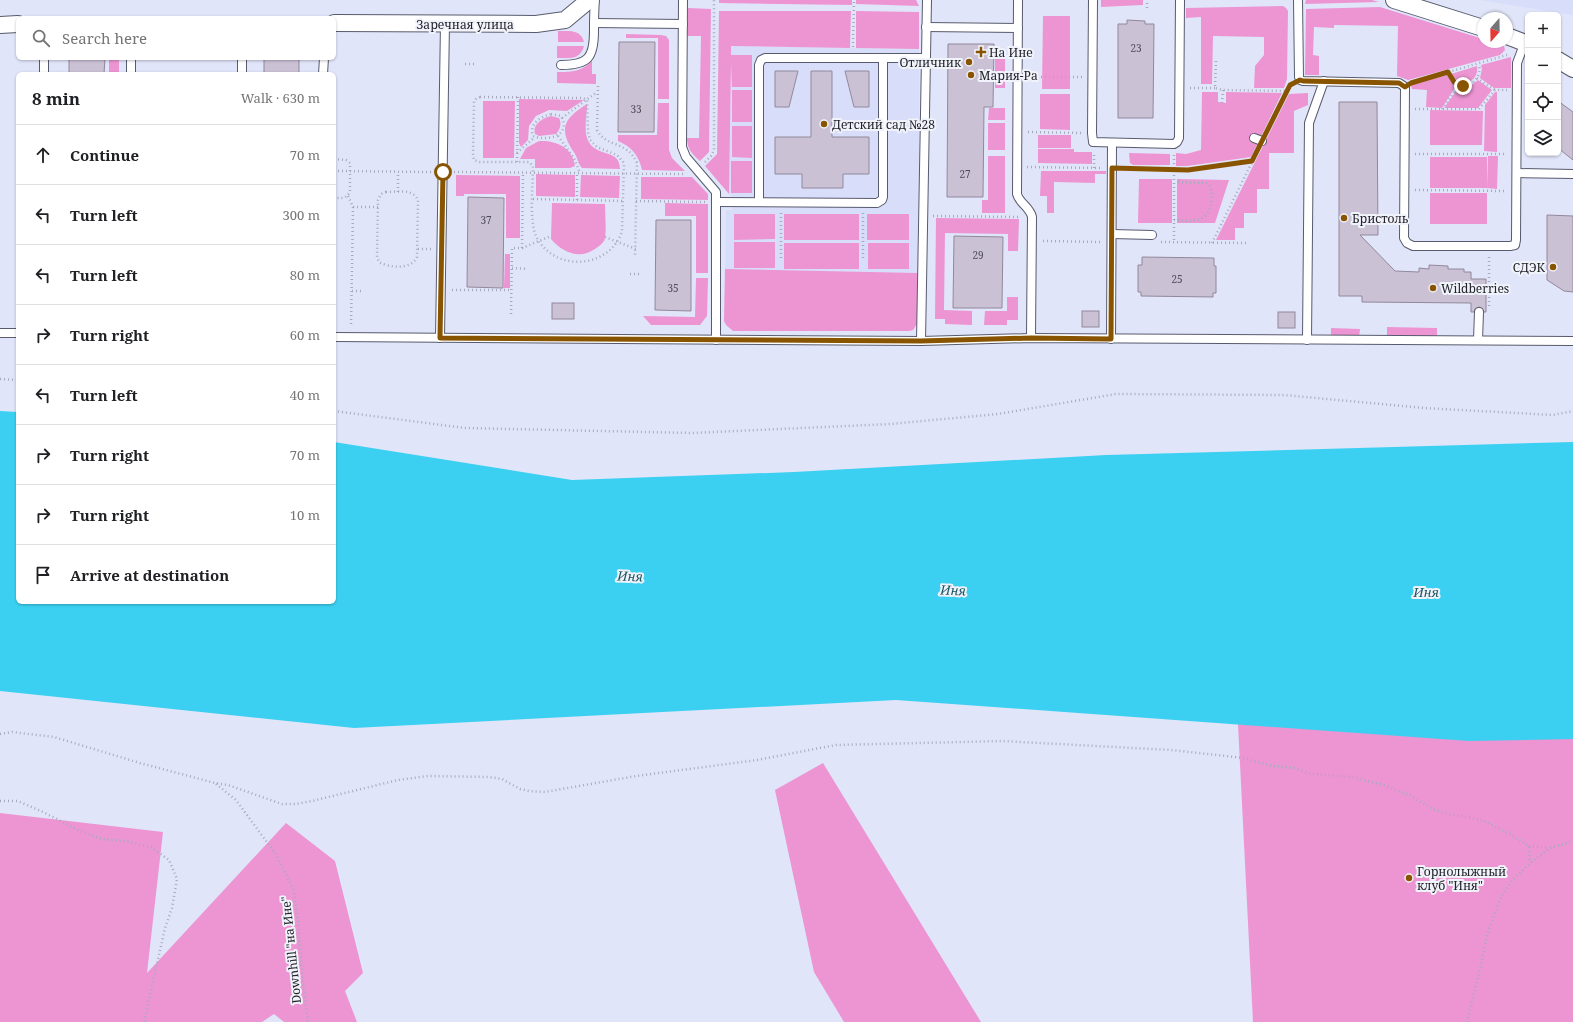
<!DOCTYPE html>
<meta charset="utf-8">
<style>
:root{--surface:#fff;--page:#f6f6f6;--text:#202124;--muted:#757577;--line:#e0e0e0}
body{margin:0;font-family:"Noto Serif",serif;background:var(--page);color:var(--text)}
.controls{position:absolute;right:12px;top:12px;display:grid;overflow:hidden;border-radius:6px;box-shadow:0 1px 3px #0004}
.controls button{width:36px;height:36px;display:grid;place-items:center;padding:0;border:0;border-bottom:1px solid var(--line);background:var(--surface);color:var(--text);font:20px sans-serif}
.compass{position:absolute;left:1477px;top:12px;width:36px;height:36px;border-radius:50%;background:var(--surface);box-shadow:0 1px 3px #0004;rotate:200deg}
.stop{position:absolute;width:12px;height:12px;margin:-9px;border:3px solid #885400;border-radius:50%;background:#fff}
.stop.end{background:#885400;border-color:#fff;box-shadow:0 1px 4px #0008}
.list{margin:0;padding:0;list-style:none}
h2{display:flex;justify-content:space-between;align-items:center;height:52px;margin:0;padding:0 16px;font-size:17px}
h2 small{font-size:13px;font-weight:400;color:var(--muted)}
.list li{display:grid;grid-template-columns:26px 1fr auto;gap:12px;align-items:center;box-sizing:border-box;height:60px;padding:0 16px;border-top:1px solid var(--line)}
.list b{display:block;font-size:15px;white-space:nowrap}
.list em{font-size:13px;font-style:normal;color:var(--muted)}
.icon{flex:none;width:22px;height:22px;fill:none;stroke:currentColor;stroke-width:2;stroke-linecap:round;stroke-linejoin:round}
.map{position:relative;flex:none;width:1573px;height:1022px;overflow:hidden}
.search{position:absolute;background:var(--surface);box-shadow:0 1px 3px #0004;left:16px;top:16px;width:320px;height:44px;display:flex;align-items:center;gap:10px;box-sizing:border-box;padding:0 14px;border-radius:6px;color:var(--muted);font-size:15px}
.panel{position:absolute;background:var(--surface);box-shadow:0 1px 3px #0004;left:16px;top:72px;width:320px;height:532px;border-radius:6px}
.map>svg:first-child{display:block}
.built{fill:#d8ddfa}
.green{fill:#ec95d2}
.water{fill:#3bd0f1}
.building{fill:#cbc1d5;stroke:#92889b}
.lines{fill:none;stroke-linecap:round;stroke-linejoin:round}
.service-casing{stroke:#585b6d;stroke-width:10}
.minor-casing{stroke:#585b6d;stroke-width:18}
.path{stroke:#a7aabc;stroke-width:2.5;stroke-dasharray:1 3;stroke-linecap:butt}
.service{stroke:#fff;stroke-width:8}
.minor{stroke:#fff;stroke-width:16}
.route{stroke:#885400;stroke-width:5}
.poi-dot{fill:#885400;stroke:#f1f3fb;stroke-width:1.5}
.labels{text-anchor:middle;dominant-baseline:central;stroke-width:4;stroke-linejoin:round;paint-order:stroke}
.number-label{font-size:10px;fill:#4c4a55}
.street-label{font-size:12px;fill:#21222a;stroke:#f1f3fb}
.poi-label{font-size:12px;fill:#21222a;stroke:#f1f3fb;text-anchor:start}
.water-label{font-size:13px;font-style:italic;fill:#1b5664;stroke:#f1f3fb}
</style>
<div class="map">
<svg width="1573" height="1022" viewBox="0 0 1573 1022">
<rect width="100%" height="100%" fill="#e1e5fa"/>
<g class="built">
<path d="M1479,0h94v15z"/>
<path d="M731,46l188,3v142l1,1 -2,81 -193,-4 1,-59h6v-14l-3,-2z"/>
</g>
<g class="green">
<path d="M719,0h133v5l-133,-2z"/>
<path d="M856,0h60l3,6 -63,-2z"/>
<path d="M1101,0h42v5l-42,2z"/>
<path d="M1306,0h66l7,2 -74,2z"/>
<path d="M1283,6l3,2 2,3 -1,68 -3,9h-30l1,-22 9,-11v-18l-51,-1 -1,48h-11v-67l-15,1v-10z"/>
<path d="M1380,7l103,32v3c8,0 14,0 21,4l1,4 -5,5 -92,25 -11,-4 1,-50 -64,-1v3l-20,-1 -1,28 6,1v19h-14l1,-66z"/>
<path d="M688,8l23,1 -2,143 -9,9c-8,-7 -13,-12 -13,-23h12l2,-102h-14z"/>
<path d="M719,11h132l-1,37 -119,-2v9h21v32h-20l-1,-24 -2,131 -24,-28 12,-12z"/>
<path d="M856,11l63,1v37l-63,-1z"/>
<path d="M1043,16h27v73h-28z"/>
<path d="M558,31c11,0 23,-2 26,11h-26z"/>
<path d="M626,34l35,1 5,1 3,4v59h-11v-61h-32z"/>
<path d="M557,46h27c-4,14 -14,12 -27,12z"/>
<path d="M1511,57v31h-17l-14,-10 2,-9 -1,-4z"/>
<rect x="109" y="58" width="10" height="16"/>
<rect x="995" y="59" width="10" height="29"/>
<path d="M592,60v14h4v10l-39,-1v-11c14,0 26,0 35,-12z"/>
<path d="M1477,66c3,17 -19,23 -26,8z"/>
<path d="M1447,75l5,8 4,3 -14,22 -16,-1 1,-17 -15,-1 -1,-4z"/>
<path d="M1478,80l14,10 -14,18h-34l15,-21h10z"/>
<rect x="732" y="90" width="20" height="32"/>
<path d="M1202,92h16v10l8,1v-11l56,1 -31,64 -64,9h-11v-13l10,1 15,-4z"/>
<path d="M1495,92h2v60l-13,-1 1,-46z"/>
<path d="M1308,93v12l-14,6v42h-25v36h-12v24h-13v15h-9v12h-19l73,-146z"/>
<path d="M1040,94h30v36l-30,-1z"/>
<path d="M519,99l65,1 -17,11 -18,-1 -13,6 -7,10 -1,14 -7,7 -2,-4z"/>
<path d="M483,101h32l-1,57h-31z"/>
<path d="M658,103h11v47l3,8 13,13 -43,-1c-3,-14 -10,-23 -24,-29v-6h39z"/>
<path d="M587,104c0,10 -3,24 0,34 7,21 33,9 33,31l-38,-1c-4,-4 -4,-9 -7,-14 -17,-25 -12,-35 12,-50z"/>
<path d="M989,108h16v12h-17z"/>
<path d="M1430,110l53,1 -1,34h-52z"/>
<path d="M551,116l8,2c3,5 1,12 -3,16l-17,2 -4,-2c-3,-10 8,-16 16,-18z"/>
<rect x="988" y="123" width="17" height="27"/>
<path d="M732,126h20v32l-20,-1z"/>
<rect x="1038" y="135" width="33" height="13"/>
<path d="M539,141c16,-1 34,6 36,25l-5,2h-35v-9h-15l6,-11z"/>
<path d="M1038,149h36v3h18v12l-54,-1z"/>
<path d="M1129,153l41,1v11h-37l-3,-2z"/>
<path d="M988,156h17v57h-23v-13h6z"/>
<path d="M1488,156h10l-1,33 -10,-1z"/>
<rect x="1430" y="157" width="57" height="31"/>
<rect x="731" y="161" width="21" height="32"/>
<path d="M1041,171h65v3h-11v9l-41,-1v31h-7v-17h-7z"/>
<path d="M536,174l39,1v22l-39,-1z"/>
<path d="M456,175l64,1v62h-14v-44h-42v2h-8z"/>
<path d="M581,175l39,1 -1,22 -39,-1z"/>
<path d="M641,177h51l16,17v6l-67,-1z"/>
<path d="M1139,179h33v44h-34z"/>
<path d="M1177,179l52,1 -14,43h-38z"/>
<rect x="1430" y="193" width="57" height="31"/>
<path d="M552,203l53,1c0,7 2,32 -1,37 -2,3 -6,6 -9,8 -16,11 -33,3 -44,-10z"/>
<path d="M665,203l43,1v69h-12v-57h-31z"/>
<path d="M734,214h41v25l-41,1z"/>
<rect x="784" y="214" width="75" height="26"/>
<rect x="867" y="214" width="42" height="26"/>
<path d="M936,218l83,1 -1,32h-10v-17l-63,-1 -1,77 28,1v14l-27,-1v-5h-10z"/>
<rect x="734" y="242" width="41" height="26"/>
<rect x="784" y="243" width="75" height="26"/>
<rect x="868" y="243" width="41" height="26"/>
<path d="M505,254h5v34h-6z"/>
<path d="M725,269l193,4 -1,51 -4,6 -4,1h-176l-7,-6 -2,-4z"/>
<path d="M696,278h12l-1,38 -7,9h-49l-8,-9 52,1z"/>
<path d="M1007,297h11v23h-11v5h-23l1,-14h22z"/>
<path d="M1387,327l50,1v9h-50z"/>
<path d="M1331,328l29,1 -1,8h-26l-2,-3z"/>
<path d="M1238,724l335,10v288h-320z"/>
<path d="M823,763l158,259h-137l-30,-50 -39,-182z"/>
<path d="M0,813l163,19 -16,141 139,-150 49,38 28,112 -18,18 12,31h-73l-10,-8 -12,8h-262z"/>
</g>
<path class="water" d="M0,411l18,1v190h316v-160l238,38 222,-8 312,-17 467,-13v297l-104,2 -573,-41 -542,28 -354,-37z"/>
<g class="building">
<path d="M1127,20l18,1v3h9l-1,94h-35v-94h9z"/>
<path d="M619,42h36l-1,90h-36z"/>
<path d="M948,44h46l-1,63h-9l-1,90h-36z"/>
<path d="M69,58h36l-1,16h-35z"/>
<rect x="264" y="58" width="35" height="16"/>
<path d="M775,71h23l-9,36h-14z"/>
<path d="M811,71h21v66h37v37h-26v14h-41v-14h-27v-37h36z"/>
<path d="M845,71h24v36h-15z"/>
<path d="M1558,101l15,11v48l-15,-12z"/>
<path d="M1339,102h38l1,133h-18l35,36 24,1v-4l10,1v-4l19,1v3h16v3h7v7h15v33h-2l-2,-4 -3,-1 -4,2 -1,3h-3v-9l-109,-1v-6h-23z"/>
<path d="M468,197l36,1 -1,90 -36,-1z"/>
<path d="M1547,215l26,1v76l-9,-1 -17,-11z"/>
<path d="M656,220h35v91l-36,-1z"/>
<path d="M954,236l49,1 -1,71h-49z"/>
<path d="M1142,257l72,1v8h2v27h-3v4l-72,-1v-4h-3v-27h4z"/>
<rect x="552" y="303" width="22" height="16"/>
<rect x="1082" y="311" width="17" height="16"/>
<rect x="1278" y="312" width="17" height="16"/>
</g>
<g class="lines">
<g class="service-casing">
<g id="service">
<path d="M683,0l-1,147 4,10 30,35v148"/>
<path d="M1018,0l-1,194c2,9 13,13 15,23l-1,121"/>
<path d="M1093,0l-1,133 1,9 81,2 3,-2 2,-4 1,-138"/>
<path d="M1298,0l1,77 1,3 3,1 96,2 6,4 -1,151 3,5 6,3h97l5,-1 1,-5 1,-177 8,-21"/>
<path d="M594,23l89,1"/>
<path d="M926,27l92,1"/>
<path d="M561,65c27,0 33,-7 33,-34 0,-10 0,-21 1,-31"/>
<path d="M44,74v-16"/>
<path d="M131,74v-16"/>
<path d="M242,74v-16"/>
<path d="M323,74l1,-16"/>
<path d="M1254,138l8,3"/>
<path d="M1517,173l56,1"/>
<path d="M717,202l160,1 5,-3 1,-3v-139"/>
<path d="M759,202v-137l2,-5 4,-2h161"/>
<path d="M1112,234l40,1"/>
<path d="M0,333h18"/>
<path d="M334,337l587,4 110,-3 542,3"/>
<path d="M440,338l5,-315"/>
<path d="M1111,339l1,-195"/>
<path d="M1307,340l2,-217 15,-42"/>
<path d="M1478,340l1,-28"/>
<path d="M921,341l6,-341"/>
</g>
</g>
<g class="minor-casing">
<g id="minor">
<path d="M1394,0l89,28"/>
<path d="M334,23l202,1 29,-4 24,-20"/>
<path d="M0,25l18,-1"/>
<path d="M1507,36l21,8"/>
<path d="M1558,60l15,9"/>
</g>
</g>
<g class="path">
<path d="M1147,8v-8"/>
<path d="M853,47l1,-47"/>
<path d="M1216,61l-1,27 8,2 64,1"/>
<path d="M465,64h10"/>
<path d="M1448,72c8,22 35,15 31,-8"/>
<path d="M1029,77h53"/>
<path d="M1477,78l18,12"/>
<path d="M1414,82l93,-27"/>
<path d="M598,86l-1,44c9,18 30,10 40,33l-2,93"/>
<path d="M1190,88h25"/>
<path d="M480,97l103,1 4,2 1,32 2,8 7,7 20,8 7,8 -2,68c-12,38 -68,42 -86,5 -7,-16 -3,-51 -3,-70l-4,-4h-49l-6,-2 -1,-5 1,-54 3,-3z"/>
<path d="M1222,103l1,-13"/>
<path d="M1415,109h64l16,-19h12"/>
<path d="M1442,109l17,-24"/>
<path d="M551,114l10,2c11,19 -13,26 -28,20 -4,-12 7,-19 18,-22z"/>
<path d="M562,118l35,-26"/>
<path d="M1267,131l23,-46"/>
<path d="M1028,132l53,1"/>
<path d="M558,136l16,22 6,15"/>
<path d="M517,153l18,-16"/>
<path d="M1415,154h91"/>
<path d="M1174,155v87"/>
<path d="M334,159l12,1 4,3v29c-4,7 -9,6 -16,6"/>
<path d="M517,162l1,-65"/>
<path d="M705,162l6,-6 3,-6v-150"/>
<path d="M1027,167l75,1"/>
<path d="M1094,168v-16"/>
<path d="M1123,168l64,2 65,-9"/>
<path d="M334,171l97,1"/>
<path d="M454,172l231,2"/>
<path d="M1415,190l91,1"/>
<path d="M386,192c12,0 26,-4 32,8l-1,57c-6,13 -27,11 -38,5l-2,-5 1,-57 3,-6z"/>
<path d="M398,192v-20"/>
<path d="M348,196l5,11 -2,120"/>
<path d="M533,199l90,2"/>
<path d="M577,200v-27"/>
<path d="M636,201l69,1"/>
<path d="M353,207h25"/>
<path d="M781,213v45"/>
<path d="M863,213v45"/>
<path d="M933,216l87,1"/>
<path d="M1174,220c7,0 16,2 23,0 15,-3 17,-22 13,-34l-4,-3 -31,-1"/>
<path d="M605,237l31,12"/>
<path d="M1043,241l59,1"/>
<path d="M1161,242l85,1"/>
<path d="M1212,243l46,-93"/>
<path d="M522,248l29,-12"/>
<path d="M418,249h13"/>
<path d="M512,268l15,1"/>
<path d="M630,274h11"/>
<path d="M452,290h59"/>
<path d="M352,291h9"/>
<path d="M1489,306v-49"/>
<path d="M511,314l1,-66h10l1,-75"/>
<path d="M0,379l18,1"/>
<path d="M334,411l131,17 227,5 198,-9 108,-10 118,-20 168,1 140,13 129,7 20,-4"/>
<path d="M0,734l12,-2 42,5 86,26 75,20 13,2 54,19h14l16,-3 86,-21 30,-4 61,1 13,2 18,10 9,2 16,1 91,-16 121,-16 79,-15 166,-4 169,9 73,8 29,8 21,2 18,6 41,3 30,8 26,10 24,14 11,4 38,7 26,13 21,13 1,17"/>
<path d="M216,784l20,16 41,56 17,35 4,31 5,61 5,39"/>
<path d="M0,801h18l25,11 35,18 24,9 22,2 27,6 18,13 8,19 -5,29 -7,20 -21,94"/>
<path d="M1529,846l20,2"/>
<path d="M1467,1022l13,-53 7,-34 14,-38 11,-16 18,-18 20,-15 23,-7"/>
</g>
<use href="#service" class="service"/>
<use href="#minor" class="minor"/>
</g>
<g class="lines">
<path class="route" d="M443,172l-3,166 481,3 110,-3 80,1 1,-171 76,2 64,-9 38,-76 10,-5 3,1 96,2 6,4 6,-4 37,-11 6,10 9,4"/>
</g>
<g class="poi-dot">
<path d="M979 46h4v4h4v4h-4v4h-4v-4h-4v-4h4z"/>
<circle cx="969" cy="62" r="4"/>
<circle cx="971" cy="75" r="4"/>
<circle cx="824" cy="124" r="4"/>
<circle cx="1344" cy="218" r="4"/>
<circle cx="1553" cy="267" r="4"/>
<circle cx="1433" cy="288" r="4"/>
<circle cx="1409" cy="878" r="4"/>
</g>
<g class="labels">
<g class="number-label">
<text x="1136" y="48">23</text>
<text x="636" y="109">33</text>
<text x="965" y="174">27</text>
<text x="486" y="220">37</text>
<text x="978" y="255">29</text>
<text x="1177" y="279">25</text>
<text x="673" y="288">35</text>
</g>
<g class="street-label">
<text x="465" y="24">Заречная улица</text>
<text transform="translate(291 950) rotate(-96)">Downhill "на Ине"</text>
</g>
<g class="poi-label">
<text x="989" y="52">На Ине</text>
<text x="961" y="62" text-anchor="end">Отличник</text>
<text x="979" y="75">Мария-Ра</text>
<text x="832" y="124">Детский сад №28</text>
<text x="1352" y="218">Бристоль</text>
<text x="1545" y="267" text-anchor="end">СДЭК</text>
<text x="1441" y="288">Wildberries</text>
<text x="1417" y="871">Горнолыжный<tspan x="1417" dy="14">клуб "Иня"</tspan></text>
</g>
<g class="water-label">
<text transform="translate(630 576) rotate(2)">Иня</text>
<text transform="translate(953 590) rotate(2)">Иня</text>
<text x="1426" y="592">Иня</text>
</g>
</g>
</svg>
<div class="controls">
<button>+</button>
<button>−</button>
<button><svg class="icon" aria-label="locate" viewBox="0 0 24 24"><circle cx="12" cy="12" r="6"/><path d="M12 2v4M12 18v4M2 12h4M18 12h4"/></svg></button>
<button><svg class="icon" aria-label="layers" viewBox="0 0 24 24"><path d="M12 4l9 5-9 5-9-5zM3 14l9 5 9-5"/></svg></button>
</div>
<svg class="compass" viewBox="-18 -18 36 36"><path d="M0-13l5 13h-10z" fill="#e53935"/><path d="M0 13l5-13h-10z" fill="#757577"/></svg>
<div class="stop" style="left:443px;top:172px"></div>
<div class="stop end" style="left:1463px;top:86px"></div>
<div class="search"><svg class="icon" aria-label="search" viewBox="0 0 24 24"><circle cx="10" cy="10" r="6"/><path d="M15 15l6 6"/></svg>Search here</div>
<section class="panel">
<h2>8 min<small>Walk · 630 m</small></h2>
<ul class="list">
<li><svg class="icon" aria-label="ahead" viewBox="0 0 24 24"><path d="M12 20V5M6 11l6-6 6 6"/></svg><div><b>Continue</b></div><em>70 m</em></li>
<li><svg class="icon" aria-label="left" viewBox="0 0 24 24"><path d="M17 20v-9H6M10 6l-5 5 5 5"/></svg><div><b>Turn left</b></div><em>300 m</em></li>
<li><svg class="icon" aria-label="left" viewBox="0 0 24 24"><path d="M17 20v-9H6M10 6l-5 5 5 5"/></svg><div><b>Turn left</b></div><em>80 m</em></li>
<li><svg class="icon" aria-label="right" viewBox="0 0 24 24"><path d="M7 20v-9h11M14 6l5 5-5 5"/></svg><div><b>Turn right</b></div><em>60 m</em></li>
<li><svg class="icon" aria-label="left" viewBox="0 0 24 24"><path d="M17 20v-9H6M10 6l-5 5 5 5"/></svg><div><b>Turn left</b></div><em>40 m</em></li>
<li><svg class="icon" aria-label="right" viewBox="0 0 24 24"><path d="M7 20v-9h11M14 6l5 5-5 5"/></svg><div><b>Turn right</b></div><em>70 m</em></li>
<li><svg class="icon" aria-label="right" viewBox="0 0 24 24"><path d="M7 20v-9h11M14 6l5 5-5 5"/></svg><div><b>Turn right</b></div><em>10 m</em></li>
<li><svg class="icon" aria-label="arrive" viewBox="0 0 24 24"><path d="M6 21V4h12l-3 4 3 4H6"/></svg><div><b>Arrive at destination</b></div></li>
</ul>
</section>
</div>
